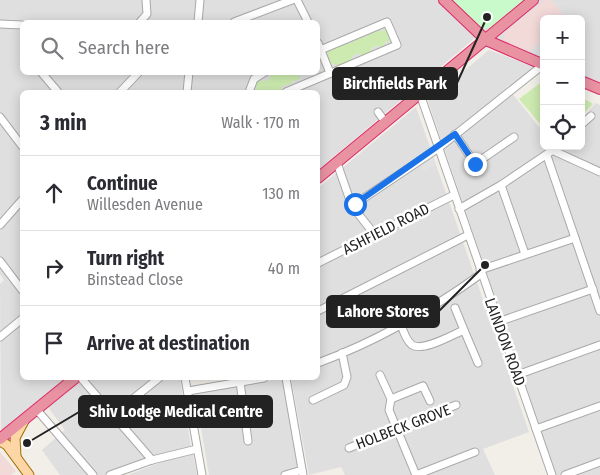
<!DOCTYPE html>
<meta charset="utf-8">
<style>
:root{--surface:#fff;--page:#f2f2f3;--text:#2b2b33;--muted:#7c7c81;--line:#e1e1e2}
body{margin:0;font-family:"Fira Sans Condensed",sans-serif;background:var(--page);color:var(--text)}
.controls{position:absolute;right:15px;top:15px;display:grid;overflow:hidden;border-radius:8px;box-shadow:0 2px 12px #0003}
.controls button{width:45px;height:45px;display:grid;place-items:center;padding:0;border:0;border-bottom:1px solid var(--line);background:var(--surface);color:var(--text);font:25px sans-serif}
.stop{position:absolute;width:15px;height:15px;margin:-11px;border:4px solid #1a73e8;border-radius:50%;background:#fff}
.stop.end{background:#1a73e8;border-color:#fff;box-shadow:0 1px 5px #0008}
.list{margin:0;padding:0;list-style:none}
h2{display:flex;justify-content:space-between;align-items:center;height:65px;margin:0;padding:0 20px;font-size:21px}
h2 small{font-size:16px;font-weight:400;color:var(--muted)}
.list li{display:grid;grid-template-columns:32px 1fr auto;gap:15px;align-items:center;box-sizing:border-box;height:75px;padding:0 20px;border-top:1px solid var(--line)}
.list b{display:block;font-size:19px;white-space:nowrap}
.list p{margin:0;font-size:16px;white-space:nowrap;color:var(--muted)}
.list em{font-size:16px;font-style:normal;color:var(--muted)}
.icon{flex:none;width:28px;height:28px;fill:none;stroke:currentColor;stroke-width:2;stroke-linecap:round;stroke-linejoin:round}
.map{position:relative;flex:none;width:600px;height:475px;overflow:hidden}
.search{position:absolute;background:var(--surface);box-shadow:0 2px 12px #0003;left:20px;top:20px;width:300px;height:55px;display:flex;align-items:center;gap:12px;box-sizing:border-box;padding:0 18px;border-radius:8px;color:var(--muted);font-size:19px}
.panel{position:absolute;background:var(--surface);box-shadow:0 2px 12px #0003;left:20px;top:90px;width:300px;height:290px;border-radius:8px}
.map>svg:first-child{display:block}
.residential{fill:#e0dfdf;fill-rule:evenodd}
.commercial{fill:#f2dad9}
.grass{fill:#cdebb0}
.park{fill:#c8facc}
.parking{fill:#e2e2e2}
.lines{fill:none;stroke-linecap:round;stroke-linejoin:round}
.minor-casing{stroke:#a9a9a9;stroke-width:9}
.major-casing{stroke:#a06b00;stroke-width:11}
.highway-casing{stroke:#dc2a67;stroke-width:12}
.minor{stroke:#fff;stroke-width:7}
.major{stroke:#fcd6a4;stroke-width:9}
.highway{stroke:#e892a2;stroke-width:10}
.route{stroke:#1a73e8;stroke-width:6}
.labels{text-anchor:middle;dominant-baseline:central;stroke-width:5;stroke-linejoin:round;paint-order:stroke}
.street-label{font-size:15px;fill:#222;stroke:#fff}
.leader{fill:none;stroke:#222;stroke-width:2}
.callout-dot{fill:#222;stroke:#fff;stroke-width:2}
.callout{fill:#222;stroke:#222;stroke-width:2}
.callout-label{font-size:16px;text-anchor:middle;font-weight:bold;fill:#fff}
</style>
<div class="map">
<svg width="600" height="475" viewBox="0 0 600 475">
<rect width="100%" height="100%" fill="#f2efe9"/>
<g class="residential">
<path d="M0,0h600v84l-19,-8v-57h-37v42l-62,-29 -164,138v-78h-296v286h44l-65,53 -1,-147 4,-4 -4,-6zM22,22h296v50h-296z"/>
<path d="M489,50l46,17 -28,20 32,40 5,-3v22h37v-26l15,-17 4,2v370h-44l-128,-374z"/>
<path d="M416,107l113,325 -46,17 12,26h-150l-4,-8 -32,8 -18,-97h27v-190z"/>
<path d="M83,378h97l11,69 -88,28h-43l-18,-25 23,-20 -17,-23z"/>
<path d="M283,378l16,97h-90l-14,-82z"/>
<path d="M193,454l4,21h-69l44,-17z"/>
</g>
<g class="commercial">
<path d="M545,0h6l16,19h-23v20l-17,14 -24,-11 2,-10z"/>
<path d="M0,452l16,19 -5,4h-11z"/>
</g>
<g class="grass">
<path d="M381,26l-2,4 4,2 2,-4 2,1 3,14 -4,-2 -2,2 3,4 -6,3 -2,-5 -8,3 2,6 -11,4 -3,-5 -7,3 1,5 -14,5 -9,-3 -3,-13 18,-10 3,4 7,-3 -1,-4 7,-4 2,5 4,-2 -2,-4 4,-2 2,4 4,-2 -2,-4z"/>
<path d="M269,73h29l2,6 -9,3v6l-2,-4 -8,3 1,5h-9l-1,-2 -4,2h-16v-3h4l1,-3 -4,-2 7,-7 3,5 8,-4z"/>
<path d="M544,80v42l-3,3 -22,-26z"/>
<path d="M581,97l12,7 -12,12z"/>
</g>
<path class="park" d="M453,0h71l-34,28h-9z"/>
<path class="parking" d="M433,157l3,9 -14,5 -1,-4z"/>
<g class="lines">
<g class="minor-casing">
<g id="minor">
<path d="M297,0l11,22"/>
<path d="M140,22l7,-8 -1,-14"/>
<path d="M198,22l2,-22"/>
<path d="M234,22l58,-22"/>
<path d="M0,24l22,1"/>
<path d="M318,43l12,30"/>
<path d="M41,72l17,20"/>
<path d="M120,92l19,-20"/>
<path d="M187,92l2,-20"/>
<path d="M249,92l5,-13 11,-7"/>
<path d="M286,92l111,-47 -10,-23 -69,29"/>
<path d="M420,94l132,381"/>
<path d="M378,112l8,11"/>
<path d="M0,117l22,29"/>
<path d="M581,125l10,-9"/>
<path d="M455,134l20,30 39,-27"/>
<path d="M554,151l46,21"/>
<path d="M547,156l53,155"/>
<path d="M337,163l15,43 23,29"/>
<path d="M501,185l24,69"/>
<path d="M352,206l88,-59 103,-82"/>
<path d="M459,209l42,-24 58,-39"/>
<path d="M0,225l22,-25"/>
<path d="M0,261l22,29"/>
<path d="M318,263l136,-68"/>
<path d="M480,270l95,-32"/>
<path d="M455,308l9,22"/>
<path d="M318,311l150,-76"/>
<path d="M498,322l95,-33"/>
<path d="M401,324c2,7 5,16 11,21 11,7 40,-10 52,-15l14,33"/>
<path d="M0,337l22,-18"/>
<path d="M318,363c57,-21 113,-53 163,-89"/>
<path d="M380,375l11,24 -2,11 27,65"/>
<path d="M517,375l83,-30"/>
<path d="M81,378l71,82"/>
<path d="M185,378l17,97"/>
<path d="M286,378l17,97"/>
<path d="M240,382l8,59"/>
<path d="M188,391l76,-13"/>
<path d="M391,399l32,-13 7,15"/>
<path d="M313,400l31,-15 3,-8 -5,-24"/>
<path d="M37,410l56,65"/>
<path d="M114,414l45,-36"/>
<path d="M536,429l64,-23"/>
<path d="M349,448l107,-43"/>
<path d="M110,475l42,-15 45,-11"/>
<path d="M285,475l17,-5"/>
<path d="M416,475l59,-23"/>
<path d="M565,475l35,-13"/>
</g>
</g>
<g class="major-casing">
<g id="major">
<path d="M0,441l7,4 22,30"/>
<path d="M16,456l-1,-18 9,-17"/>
</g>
</g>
<g class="highway-casing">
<g id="highway">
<path d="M444,0l42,40 58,25"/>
<path d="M581,81l19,8"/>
<path d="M318,178l215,-178"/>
<path d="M0,439l75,-61"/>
</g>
</g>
<use href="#minor" class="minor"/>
<use href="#major" class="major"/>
<use href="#highway" class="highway"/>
</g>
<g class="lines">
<path class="route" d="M355,204l100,-70 20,30"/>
</g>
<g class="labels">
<g class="street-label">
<text transform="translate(386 229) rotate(-27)">ASHFIELD ROAD</text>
<text transform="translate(505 342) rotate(70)">LAINDON ROAD</text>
<text transform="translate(403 427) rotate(-21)">HOLBECK GROVE</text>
</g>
</g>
<path class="leader" d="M487 17L457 83M485 265L439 311M27 443L79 412"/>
<g class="callout-dot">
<circle cx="487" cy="17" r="5"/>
<circle cx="485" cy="265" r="5"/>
<circle cx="27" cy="443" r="5"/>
</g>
<g class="callout">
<rect x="333" y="68" width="124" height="31" rx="5"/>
<rect x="327" y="296" width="112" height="31" rx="5"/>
<rect x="79" y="396" width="193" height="31" rx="5"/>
</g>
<g class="callout-label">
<text x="395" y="89">Birchfields Park</text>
<text x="383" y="317">Lahore Stores</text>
<text x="176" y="417">Shiv Lodge Medical Centre</text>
</g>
</svg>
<div class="controls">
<button>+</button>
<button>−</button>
<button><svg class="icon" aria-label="locate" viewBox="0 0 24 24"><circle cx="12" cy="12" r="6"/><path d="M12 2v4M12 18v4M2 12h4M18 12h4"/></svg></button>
</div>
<div class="stop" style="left:355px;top:204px"></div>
<div class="stop end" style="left:475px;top:164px"></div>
<div class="search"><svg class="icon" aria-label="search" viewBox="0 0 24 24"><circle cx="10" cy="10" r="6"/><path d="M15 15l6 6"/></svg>Search here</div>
<section class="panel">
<h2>3 min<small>Walk · 170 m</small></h2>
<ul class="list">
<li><svg class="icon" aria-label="ahead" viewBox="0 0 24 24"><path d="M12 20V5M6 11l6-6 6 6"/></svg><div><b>Continue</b><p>Willesden Avenue</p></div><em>130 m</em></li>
<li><svg class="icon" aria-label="right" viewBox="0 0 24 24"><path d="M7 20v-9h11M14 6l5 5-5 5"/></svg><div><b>Turn right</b><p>Binstead Close</p></div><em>40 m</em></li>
<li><svg class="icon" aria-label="arrive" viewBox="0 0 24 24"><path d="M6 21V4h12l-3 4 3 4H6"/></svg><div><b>Arrive at destination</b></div></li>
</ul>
</section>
</div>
